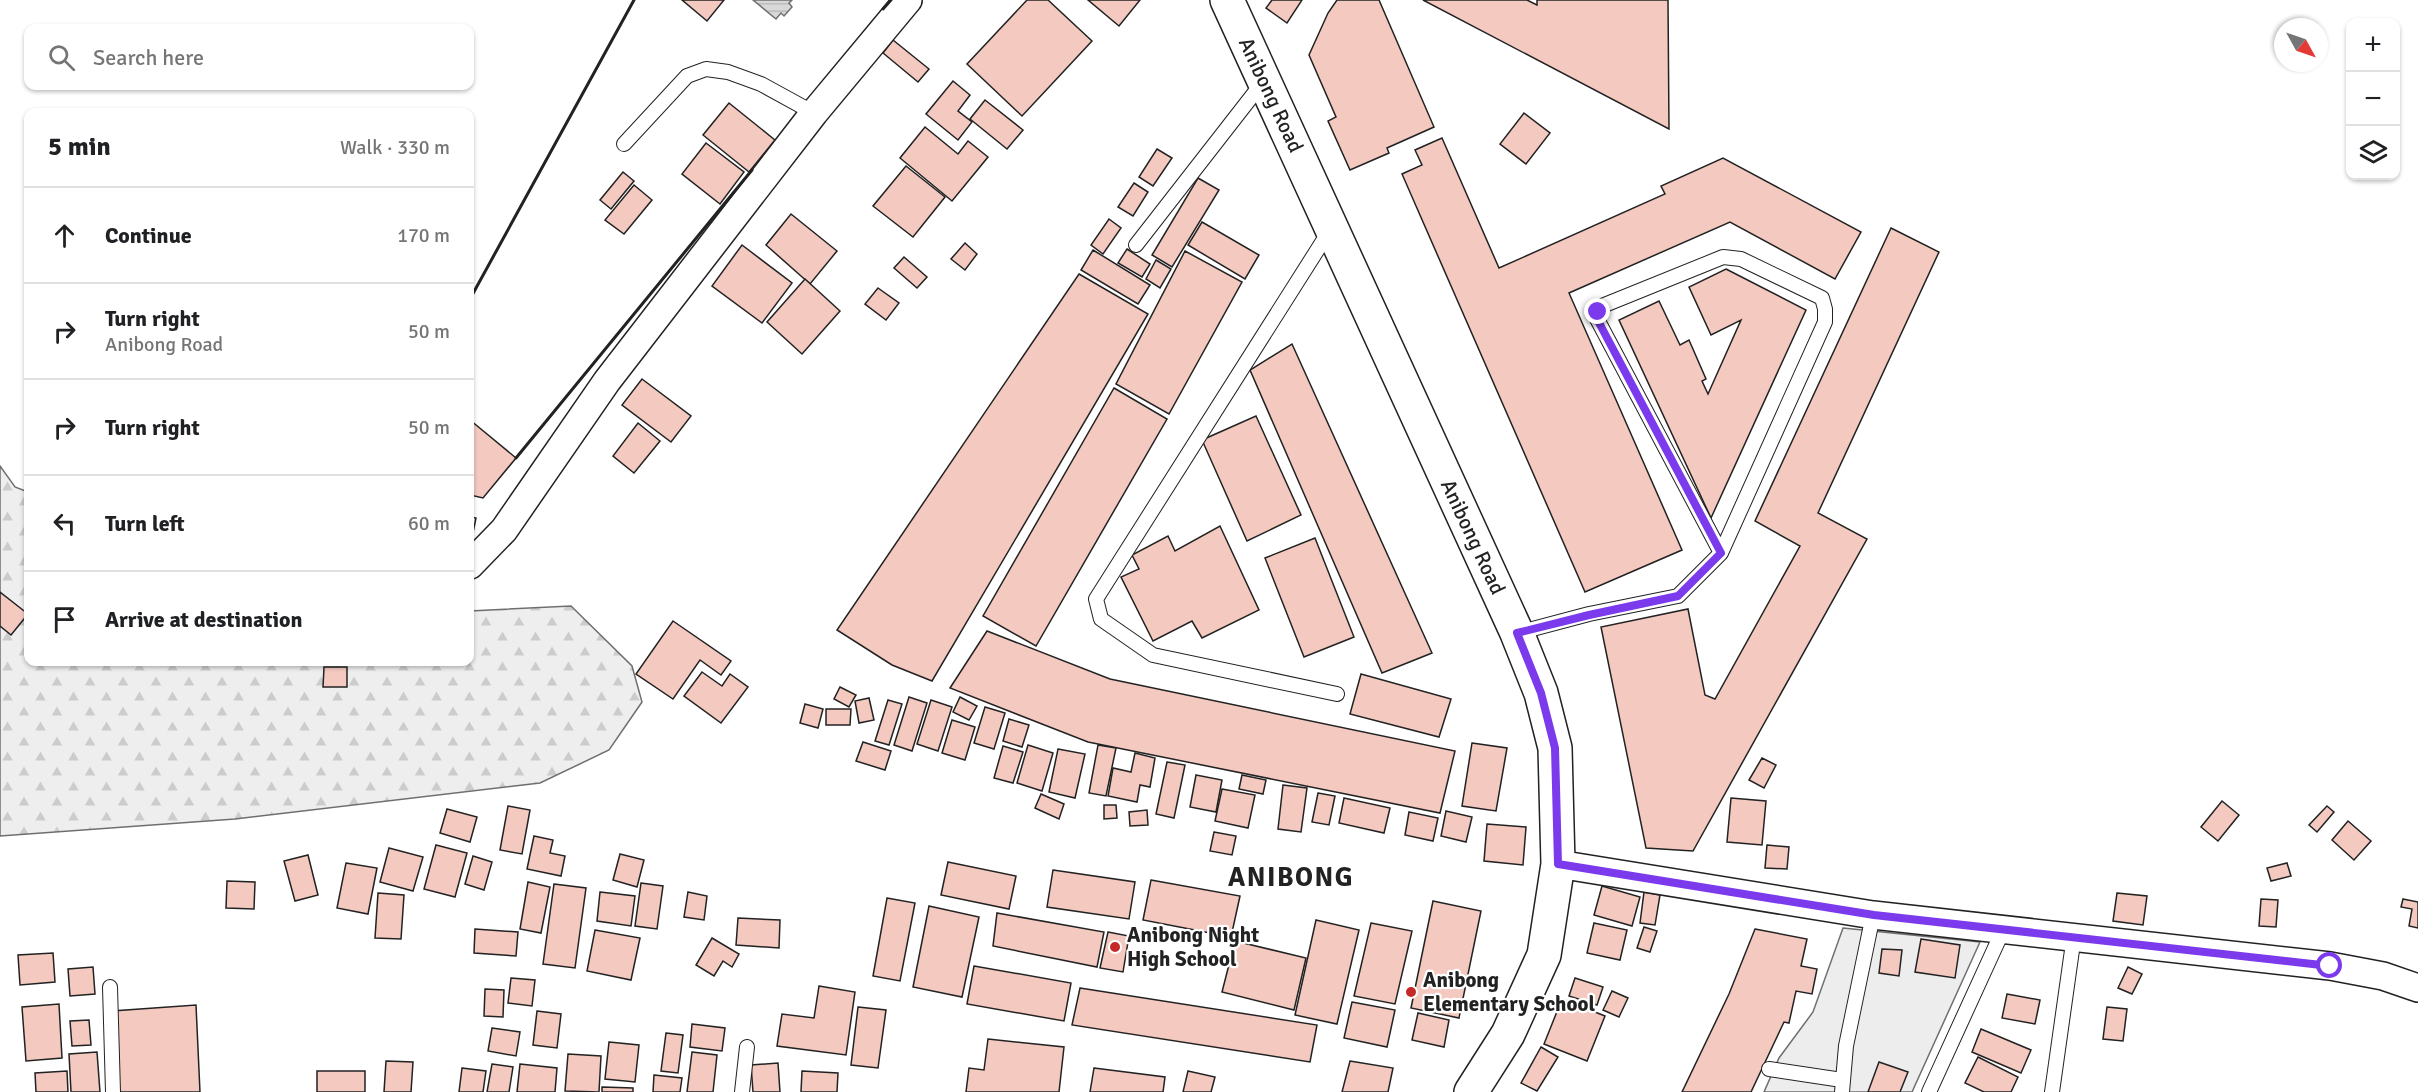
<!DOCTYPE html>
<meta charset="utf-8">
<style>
:root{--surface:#fff;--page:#f6f6f6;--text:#202124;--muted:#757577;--line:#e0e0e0}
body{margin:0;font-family:Signika,sans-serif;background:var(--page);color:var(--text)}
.controls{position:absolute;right:18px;top:18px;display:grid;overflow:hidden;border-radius:12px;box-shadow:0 2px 4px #0004}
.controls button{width:54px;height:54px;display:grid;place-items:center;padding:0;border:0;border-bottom:2px solid var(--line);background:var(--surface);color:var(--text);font:30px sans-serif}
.compass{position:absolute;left:2274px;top:18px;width:54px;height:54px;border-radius:50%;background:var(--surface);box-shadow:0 2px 4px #0004;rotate:130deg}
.stop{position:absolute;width:18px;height:18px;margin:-14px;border:4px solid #7c3aed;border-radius:50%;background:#fff}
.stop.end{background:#7c3aed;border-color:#fff;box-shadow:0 2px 6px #0008}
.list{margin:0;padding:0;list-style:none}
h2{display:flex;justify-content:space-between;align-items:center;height:78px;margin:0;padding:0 24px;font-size:26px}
h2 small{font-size:20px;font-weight:400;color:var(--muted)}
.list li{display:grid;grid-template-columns:39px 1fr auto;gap:18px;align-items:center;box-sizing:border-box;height:96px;padding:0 24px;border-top:2px solid var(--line)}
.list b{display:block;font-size:22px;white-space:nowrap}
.list p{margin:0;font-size:20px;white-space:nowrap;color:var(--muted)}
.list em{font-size:20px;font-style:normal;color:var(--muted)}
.icon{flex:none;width:33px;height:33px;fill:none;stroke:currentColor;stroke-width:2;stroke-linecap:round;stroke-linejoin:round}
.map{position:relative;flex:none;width:2418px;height:1092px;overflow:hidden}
.search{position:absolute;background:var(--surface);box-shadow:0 2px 4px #0004;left:24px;top:24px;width:450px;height:66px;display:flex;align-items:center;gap:15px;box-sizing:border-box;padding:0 21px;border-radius:12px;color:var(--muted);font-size:22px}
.panel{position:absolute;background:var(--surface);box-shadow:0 2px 4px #0004;left:24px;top:108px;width:450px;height:558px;border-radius:12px}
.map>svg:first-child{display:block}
.forest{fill:url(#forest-firs);stroke:#6f6f6f;stroke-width:1.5}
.parking{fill:#ededed;stroke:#6f6f6f;stroke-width:1.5}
.water{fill:url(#water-rules);stroke:#6f6f6f;stroke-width:1.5}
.building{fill:#f3c9c0;stroke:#222;stroke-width:1.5}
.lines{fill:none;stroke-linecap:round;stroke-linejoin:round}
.lane-casing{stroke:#222;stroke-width:16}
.street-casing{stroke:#222;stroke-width:30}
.secondary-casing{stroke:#222;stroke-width:36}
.lane{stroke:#fff;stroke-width:14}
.street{stroke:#fff;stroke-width:27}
.secondary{stroke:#fff;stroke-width:33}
.wall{stroke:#222;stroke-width:3}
.route{stroke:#7c3aed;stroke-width:8}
.poi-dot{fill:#c62828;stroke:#fff;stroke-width:2}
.labels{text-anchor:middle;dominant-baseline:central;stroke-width:4.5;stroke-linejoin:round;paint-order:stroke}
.street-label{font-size:21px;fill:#222;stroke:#fff}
.poi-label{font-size:21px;font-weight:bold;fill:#222;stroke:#fff;text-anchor:start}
.district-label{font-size:27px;font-weight:bold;letter-spacing:1.5px;fill:#222;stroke:#fff}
</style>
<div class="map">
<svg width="2418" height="1092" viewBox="0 0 2418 1092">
<defs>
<pattern id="forest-firs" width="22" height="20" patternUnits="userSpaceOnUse" patternTransform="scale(1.5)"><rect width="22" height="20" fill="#eee"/><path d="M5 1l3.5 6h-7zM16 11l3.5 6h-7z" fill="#ccc"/></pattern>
<pattern id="water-rules" width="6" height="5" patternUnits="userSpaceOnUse" patternTransform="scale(1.5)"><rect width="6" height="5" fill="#d9d9d9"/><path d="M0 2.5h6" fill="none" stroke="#bababa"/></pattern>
</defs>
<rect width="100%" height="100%" fill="#fff"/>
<path class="forest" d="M0,466l15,21 13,5v170h442v-51l101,-5 61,60 10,36 -33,48 -69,33 -305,36 -235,17z"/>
<path class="parking" d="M1843,928l137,14 -68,150h-148l15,-34 34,-46z"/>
<path class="water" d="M753,0h39l-3,3 3,4 -8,9 -3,-3 -5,6z"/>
<g class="building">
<path d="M682,0h42l-17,21z"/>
<path d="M1027,0h21l44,41 -70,75 -55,-52z"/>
<path d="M1088,0h52l-21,26z"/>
<path d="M1272,0h30l-15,23 -21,-15z"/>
<path d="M1337,0h42l55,127 -47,21 2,5 -39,17 -22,-49 8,-4 -27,-62 19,-42z"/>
<path d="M1423,0h104l10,5v-5h131l1,129z"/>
<path d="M893,40l36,29 -11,13 -35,-29z"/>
<path d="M953,81l17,14 -12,16 14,11 -14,18 -32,-26z"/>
<path d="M985,100l38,30 -16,19 -37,-30z"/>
<path d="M729,103l46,37 -26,32 -46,-37z"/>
<path d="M1524,113l26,20 -24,31 -26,-20z"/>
<path d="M925,127l33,27 10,-13 20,16 -36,44 -52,-43z"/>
<path d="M1442,138l57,130 166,-74 -4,-8 62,-28 138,74 -26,47 -105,-57 -161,71 113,257 -97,42 -183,-418 20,-9 -7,-15z"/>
<path d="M706,143l38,29 -24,32 -38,-30z"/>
<path d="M1157,149l15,9 -19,28 -14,-9z"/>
<path d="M906,166l39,31 -32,40 -40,-31z"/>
<path d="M623,172l11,9 -23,28 -11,-9z"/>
<path d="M1198,178l21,12 -47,77 -20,-12z"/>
<path d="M1134,183l14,9 -15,24 -15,-9z"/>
<path d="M634,185l18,15 -28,34 -19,-14z"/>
<path d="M791,214l46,37 -27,33 -44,-39z"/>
<path d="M1109,219l12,9 -18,26 -12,-9z"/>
<path d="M1202,222l57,33 -14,24 -57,-34z"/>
<path d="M1891,228l48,24 -121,261 49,26 -174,312 -47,-3 -45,-221 87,-18 17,86 10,4 85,-153 -45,-25z"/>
<path d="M965,243l12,11 -12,16 -14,-11z"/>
<path d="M742,245l50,38 -30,40 -50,-37z"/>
<path d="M1127,249l23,15 -8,13 -24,-14z"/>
<path d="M1093,250l57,35 -12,19 -57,-34z"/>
<path d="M1185,251l57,31 -73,132 -53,-30z"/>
<path d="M904,257l23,20 -10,11 -23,-20z"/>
<path d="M1156,260l15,9 -11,19 -14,-9z"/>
<path d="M1726,269l80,41 -95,208 -92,-198 40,-19 21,44 9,-5 17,39 -4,2 6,13 33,-74 -30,15 -22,-48z"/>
<path d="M1079,274l69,40 -216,367 -40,-16 -55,-35z"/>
<path d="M805,279l35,32 -38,43 -35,-32z"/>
<path d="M878,288l21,15 -13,17 -21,-16z"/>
<path d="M1292,344l140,309 -50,20 -132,-303z"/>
<path d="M642,379l49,37 -20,26 -49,-37z"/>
<path d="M1114,388l53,31 -131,227 -53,-30z"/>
<path d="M1256,416l45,99 -54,26 -45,-101z"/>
<path d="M470,420l46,38 -33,40 -13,-3z"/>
<path d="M638,423l22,18 -26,32 -21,-17z"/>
<path d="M470,517l6,1 -6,29z"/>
<path d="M1220,526l39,84 -57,28 -10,-17 -39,20 -32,-64 18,-8 -7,-14 36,-19 7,15z"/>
<path d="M1315,538l39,99 -50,20 -39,-99z"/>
<path d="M0,592l28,22 -17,21 -11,-9z"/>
<path d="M673,621l58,40 -10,14 -21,-15 -27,39 -37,-25z"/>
<path d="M987,631l123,48 345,72 -15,62 -352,-71 -138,-54z"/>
<path d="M324,667h23v20h-24z"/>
<path d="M702,672l20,14 8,-12 18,13 -27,36 -37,-27z"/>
<path d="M1361,674l90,25 -12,38 -89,-23z"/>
<path d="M840,687l16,8 -7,12 -15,-8z"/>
<path d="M909,697l18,6 -15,48 -18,-6z"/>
<path d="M960,697l17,9 -8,14 -16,-8z"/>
<path d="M869,698l5,22 -15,3 -4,-22z"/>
<path d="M888,700l14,4 -13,41 -14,-4z"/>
<path d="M931,700l21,7 -14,44 -21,-7z"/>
<path d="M805,704l18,5 -5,19 -18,-5z"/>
<path d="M985,707l20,6 -11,36 -20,-6z"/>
<path d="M826,709h25l-1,16h-24z"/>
<path d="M1009,719l20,6 -7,22 -19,-6z"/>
<path d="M952,720l23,7 -10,33 -23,-7z"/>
<path d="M863,742l28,9 -6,19 -29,-9z"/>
<path d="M1472,743l35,5 -11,63 -34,-5z"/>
<path d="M1028,745l25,8 -11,38 -25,-8z"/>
<path d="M1098,745l18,3 -10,48 -17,-3z"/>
<path d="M1003,746l20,6 -10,31 -19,-5z"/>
<path d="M1058,749l27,5 -10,44 -26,-6z"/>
<path d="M1135,753l20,5 -5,29 -10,-2 -3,17 -29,-6 5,-28 18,4z"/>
<path d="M1762,758l14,7 -12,23 -15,-8z"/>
<path d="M1167,762l18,3 -11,53 -18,-4z"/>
<path d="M1196,775l26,5 -6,32 -26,-5z"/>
<path d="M1242,775l24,5 -3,14 -24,-5z"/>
<path d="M1283,785l24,3 -6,44 -23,-3z"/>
<path d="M1222,789l33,6 -7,33 -33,-7z"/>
<path d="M1318,793l17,3 -6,29 -17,-3z"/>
<path d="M1041,794l23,10 -5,15 -24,-11z"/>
<path d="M1344,798l46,10 -6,25 -45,-10z"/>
<path d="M1731,798l35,3 -4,44 -35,-3z"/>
<path d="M2222,801l17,14 -21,26 -17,-14z"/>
<path d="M1104,805h12l1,13 -13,1z"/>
<path d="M508,806l22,4 -8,44 -22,-4z"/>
<path d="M2327,806l7,6 -17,20 -8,-7z"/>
<path d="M447,809l30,8 -7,25 -30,-9z"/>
<path d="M1147,810l1,15 -18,1 -1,-14z"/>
<path d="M1446,811l26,6 -6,25 -25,-6z"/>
<path d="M1409,812l29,6 -5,23 -28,-6z"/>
<path d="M2348,821l23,20 -17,19 -22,-20z"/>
<path d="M1487,824l39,3 -3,38 -39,-4z"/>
<path d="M1214,832l22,4 -4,19 -22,-4z"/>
<path d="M534,836l19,4 -3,13 15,3 -4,20 -34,-7z"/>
<path d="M436,845l31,8 -12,44 -31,-8z"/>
<path d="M1767,845l22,2 -2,22 -22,-1z"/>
<path d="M389,848l34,9 -10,34 -33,-9z"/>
<path d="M620,854l24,6 -7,27 -24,-7z"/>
<path d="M308,855l10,40 -23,6 -11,-40z"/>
<path d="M473,856l19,6 -8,28 -19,-6z"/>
<path d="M948,862l68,14 -7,33 -68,-14z"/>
<path d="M346,863l31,5 -9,46 -31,-6z"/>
<path d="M2287,863l4,13 -20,5 -4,-13z"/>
<path d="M1053,870l82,12 -6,37 -82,-12z"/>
<path d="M1151,880l89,16 -9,41 -88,-17z"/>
<path d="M227,881l28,1 -1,27 -28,-1z"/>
<path d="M528,882l22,5 -9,46 -21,-4z"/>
<path d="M641,883l22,3 -6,43 -22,-3z"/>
<path d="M554,884l32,4 -11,80 -32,-4z"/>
<path d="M1602,886l38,11 -8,29 -38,-11z"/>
<path d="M600,892l35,4 -4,30 -34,-5z"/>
<path d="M688,892l19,4 -3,24 -20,-3z"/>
<path d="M1644,892l16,3 -5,30 -15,-2z"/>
<path d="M378,893l26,2 -3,44 -26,-1z"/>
<path d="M2117,893l30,3 -4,29 -30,-4z"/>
<path d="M887,898l28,5 -15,78 -27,-5z"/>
<path d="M2261,899l17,1 -2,27 -17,-1z"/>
<path d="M2403,899l15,3v26l-9,-2 3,-17 -11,-2z"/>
<path d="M1433,901l48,10 -22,107 -48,-10z"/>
<path d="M929,906l50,11 -17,80 -49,-10z"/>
<path d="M997,913l107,19 -7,35 -104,-21z"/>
<path d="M738,918l42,2 -1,28 -43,-3z"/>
<path d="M1316,920l43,10 -22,94 -42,-9z"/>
<path d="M1371,923l41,8 -17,73 -41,-8z"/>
<path d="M1594,923l33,7 -7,30 -33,-7z"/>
<path d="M1644,927l13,4 -7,21 -13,-4z"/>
<path d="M475,929l43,3 -2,24 -42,-3z"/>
<path d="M1755,929l52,10 -6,27 16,3 -5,25 -16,-3 -7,32 -5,-1 -33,70h-69l47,-98z"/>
<path d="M595,930l45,8 -9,42 -44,-9z"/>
<path d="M1108,932l21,4 -6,36 -23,-4z"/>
<path d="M712,938l27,16 -7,13 -9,-6 -9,15 -18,-11z"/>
<path d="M1921,939l39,6 -5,33 -40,-6z"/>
<path d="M1235,941l71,17 -12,52 -72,-18z"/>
<path d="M1882,949l20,1 -3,26 -20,-3z"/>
<path d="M53,953l2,29 -35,3 -2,-30z"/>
<path d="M974,966l97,17 -7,38 -97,-17z"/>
<path d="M93,967l2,27 -25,2 -2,-27z"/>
<path d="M2128,967l14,7 -10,20 -14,-6z"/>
<path d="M511,978l24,2 -3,26 -24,-3z"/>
<path d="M1575,978l28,9 -6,18 -28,-9z"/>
<path d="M819,986l36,6 -9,63 -69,-9 5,-32 32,4z"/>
<path d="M1080,988l237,37 -7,37 -238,-37z"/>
<path d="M485,989l19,1 -1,27 -19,-1z"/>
<path d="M1612,991l16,7 -9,19 -16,-7z"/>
<path d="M2007,994l33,6 -5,24 -33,-6z"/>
<path d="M1562,999l43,17 -18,45 -43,-17z"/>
<path d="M1352,1002l43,8 -8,37 -43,-9z"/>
<path d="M59,1004l3,54 -36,3 -4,-54z"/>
<path d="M196,1005l4,87h-82l-6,-81z"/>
<path d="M858,1007l28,3 -8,58 -27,-3z"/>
<path d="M2107,1007l20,2 -4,32 -20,-2z"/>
<path d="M537,1011l24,3 -4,34 -24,-3z"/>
<path d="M1418,1013l31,7 -5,27 -32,-7z"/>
<path d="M89,1020l2,25 -19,1 -2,-25z"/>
<path d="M692,1024l33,4 -3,23 -32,-4z"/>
<path d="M492,1028l28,4 -4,24 -28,-5z"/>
<path d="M1981,1029l50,21 -10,23 -49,-21z"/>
<path d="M666,1033l17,2 -5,38 -17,-2z"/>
<path d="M988,1039l76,8 -5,45h-93l3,-24 15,2z"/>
<path d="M609,1042l30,3 -4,37 -30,-3z"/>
<path d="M1541,1047l17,10 -21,34 -16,-8z"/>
<path d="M97,1052l3,40h-29l-2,-38z"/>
<path d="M692,1052l25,3 -4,37h-26z"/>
<path d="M568,1054l33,2 -2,36 -34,-1z"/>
<path d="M1978,1057l40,20 -7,15h-27l-19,-9z"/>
<path d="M386,1061l27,1 -2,30h-27z"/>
<path d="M1350,1061l43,7 -5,24h-46z"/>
<path d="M1879,1062l29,10 -8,20h-32z"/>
<path d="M778,1063l2,29h-27l-2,-27z"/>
<path d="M492,1064l21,3 -4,25h-22z"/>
<path d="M520,1064l37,4 -2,24h-38z"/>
<path d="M462,1068l24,3 -3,21h-24z"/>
<path d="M1094,1068l71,9 -2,15h-73z"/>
<path d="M67,1071l1,21h-32l-1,-19z"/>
<rect x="317" y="1071" width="48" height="21"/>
<path d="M802,1071l36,2 -1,19h-36z"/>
<path d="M1188,1071l27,6 -4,15h-28z"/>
<path d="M654,1075l28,3 -2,14h-27z"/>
<path d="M602,1087l31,1v4h-31z"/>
</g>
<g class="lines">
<g class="lane-casing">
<g id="lane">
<path d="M624,144l63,-68 19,-7 22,3 33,12 53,29"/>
<path d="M1330,230l-234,369 5,20 52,36 184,39"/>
<path d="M1136,245l127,-163"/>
<path d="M1517,633l72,-19 89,-18 43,-43 104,-231v-13l-3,-11 -81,-39 -18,-2 -121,49 -6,11 125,236"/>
<path d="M110,987l3,105"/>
<path d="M1769,1069l73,11"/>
<path d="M742,1092l5,-45"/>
<path d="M1842,1092l4,-46 27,-131"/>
<path d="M1929,1092l75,-164"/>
<path d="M2052,1092l22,-156"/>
</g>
</g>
<g class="street-casing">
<g id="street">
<path d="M470,565l34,-35 103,-149 207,-268 94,-113"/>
<path d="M1558,864l315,51 457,51 53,10 35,12"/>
</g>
</g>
<g class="secondary-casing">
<path id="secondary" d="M1227,0l290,633 24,60 14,55 3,116 -14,91 -36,79 -37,58"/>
</g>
<use href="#lane" class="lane"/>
<use href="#street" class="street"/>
<use href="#secondary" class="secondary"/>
<g class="wall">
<path d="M883,9l8,-9"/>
<path d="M470,299l164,-299"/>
<path d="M516,458l236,-288"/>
</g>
</g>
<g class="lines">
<path class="route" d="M1598,312l-2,5 125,236 -43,43 -89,19 -72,18 24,60 14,55 3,116 316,51 456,51"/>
</g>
<g class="poi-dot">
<circle cx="1115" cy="947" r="6"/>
<circle cx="1411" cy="992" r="6"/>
</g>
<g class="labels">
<g class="street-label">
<text transform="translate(1271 95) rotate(65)">Anibong Road</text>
<text transform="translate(1473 537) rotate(65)">Anibong Road</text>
</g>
<g class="poi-label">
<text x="1127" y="935">Anibong Night<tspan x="1127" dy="24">High School</tspan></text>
<text x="1423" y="980">Anibong<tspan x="1423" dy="24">Elementary School</tspan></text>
</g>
<g class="district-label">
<text x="1291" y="877">ANIBONG</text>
</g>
</g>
</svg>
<div class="controls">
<button>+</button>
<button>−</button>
<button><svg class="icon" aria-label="layers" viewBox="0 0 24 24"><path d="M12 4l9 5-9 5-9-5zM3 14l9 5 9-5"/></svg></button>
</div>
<svg class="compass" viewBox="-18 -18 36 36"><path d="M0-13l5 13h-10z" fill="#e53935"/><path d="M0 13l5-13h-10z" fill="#757577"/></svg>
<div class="stop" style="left:2330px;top:966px"></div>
<div class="stop end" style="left:1598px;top:312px"></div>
<div class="search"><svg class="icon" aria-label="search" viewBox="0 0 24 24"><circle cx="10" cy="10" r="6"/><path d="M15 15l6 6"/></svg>Search here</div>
<section class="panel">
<h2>5 min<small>Walk · 330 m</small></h2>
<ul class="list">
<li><svg class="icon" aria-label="ahead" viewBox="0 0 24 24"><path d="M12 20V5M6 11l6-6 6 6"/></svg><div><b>Continue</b></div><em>170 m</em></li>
<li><svg class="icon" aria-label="right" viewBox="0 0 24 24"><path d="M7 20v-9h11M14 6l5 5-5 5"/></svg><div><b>Turn right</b><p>Anibong Road</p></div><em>50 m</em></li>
<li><svg class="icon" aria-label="right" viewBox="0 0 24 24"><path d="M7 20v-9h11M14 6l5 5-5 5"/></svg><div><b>Turn right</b></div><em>50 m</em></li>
<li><svg class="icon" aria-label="left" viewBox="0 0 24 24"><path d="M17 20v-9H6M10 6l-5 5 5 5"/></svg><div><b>Turn left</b></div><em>60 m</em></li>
<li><svg class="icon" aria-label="arrive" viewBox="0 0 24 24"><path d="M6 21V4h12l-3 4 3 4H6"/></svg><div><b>Arrive at destination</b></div></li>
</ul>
</section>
</div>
